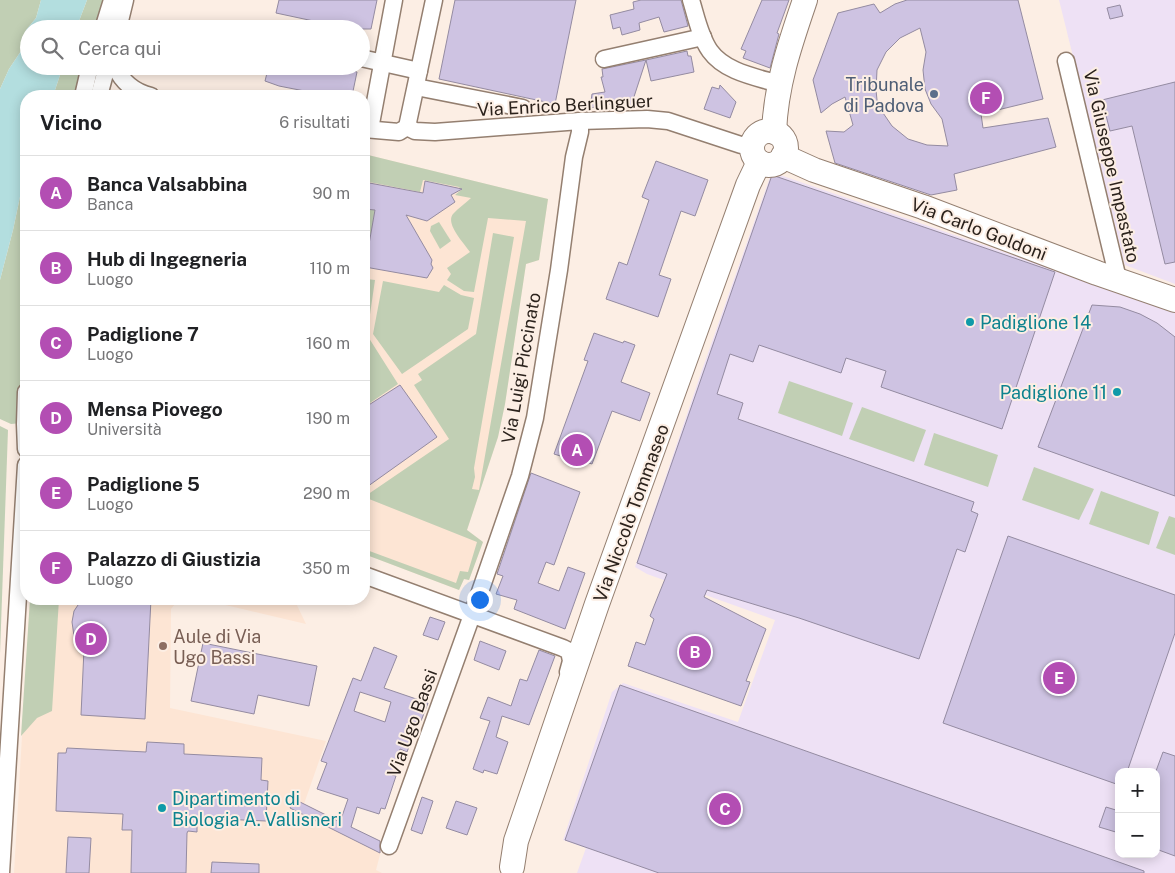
<!DOCTYPE html>
<html lang="it">
<meta charset="utf-8">
<style>
:root{--surface:#fff;--page:#f6f6f6;--text:#202124;--muted:#757577;--line:#e0e0e0;--accent:#b34eb3}
body{margin:0;font-family:"Public Sans",sans-serif;background:var(--page);color:var(--text)}
.controls{position:absolute;right:15px;bottom:15px;display:grid;overflow:hidden;border-radius:10px;box-shadow:0 2px 12px #0003}
.controls button{width:45px;height:45px;display:grid;place-items:center;padding:0;border:0;border-bottom:1px solid var(--line);background:var(--surface);color:var(--text);font:25px sans-serif}
.you{position:absolute;left:479px;top:599px;width:18px;height:18px;margin:-12px;border:4px solid #fff;border-radius:50%;background:#1a73e8;box-shadow:0 0 0 8px #1a73e833}
.badge{display:grid;place-items:center;width:32px;height:32px;border-radius:50%;background:var(--accent);color:#fff;font-size:16px;font-weight:700}
.pin{position:absolute;translate:-50% -50%;border:2px solid #fff;box-shadow:0 1px 5px #0006}
.list{margin:0;padding:0;list-style:none}
h2{display:flex;justify-content:space-between;align-items:center;height:65px;margin:0;padding:0 20px;font-size:21px}
h2 small{font-size:16px;font-weight:400;color:var(--muted)}
.list li{display:grid;grid-template-columns:32px 1fr auto;gap:15px;align-items:center;box-sizing:border-box;height:75px;padding:0 20px;border-top:1px solid var(--line)}
.list b{display:block;font-size:19px;white-space:nowrap}
.list p{margin:0;font-size:16px;white-space:nowrap;color:var(--muted)}
.list em{font-size:16px;font-style:normal;color:var(--muted)}
.icon{flex:none;width:28px;height:28px;fill:none;stroke:currentColor;stroke-width:2;stroke-linecap:round;stroke-linejoin:round}
.map{position:relative;flex:none;width:1175px;height:873px;overflow:hidden}
.search{position:absolute;background:var(--surface);box-shadow:0 2px 12px #0003;left:20px;top:20px;width:350px;height:55px;display:flex;align-items:center;gap:12px;box-sizing:border-box;padding:0 18px;border-radius:28px;color:var(--muted);font-size:19px}
.panel{position:absolute;background:var(--surface);box-shadow:0 2px 12px #0003;left:20px;top:90px;width:350px;height:515px;border-radius:20px}
.map>svg:first-child{display:block}
.commercial{fill:#eee1f5;fill-rule:evenodd}
.built{fill:#fde5d4}
.green{fill:#c1cfb4}
.water{fill:#b3dedf}
.building{fill:#cec3e2;stroke:#948ba1;fill-rule:evenodd}
.lines{fill:none;stroke-linecap:round;stroke-linejoin:round}
.street-casing{stroke:#947f70;stroke-width:19}
.secondary-casing{stroke:#947f70;stroke-width:26}
.street{stroke:#fff;stroke-width:16}
.secondary{stroke:#fff;stroke-width:24}
.service-dot{fill:#5c6f8a;stroke:#fceee4;stroke-width:2}
.culture-dot{fill:#0f9aa8;stroke:#fceee4;stroke-width:2}
.education-dot{fill:#8d6e63;stroke:#fceee4;stroke-width:2}
.labels{text-anchor:middle;dominant-baseline:central;stroke-width:4;stroke-linejoin:round;paint-order:stroke}
.service-label{font-size:18px;fill:#4e5e75;stroke:#fceee4;text-anchor:end}
.street-label{font-size:18px;fill:#2b221c;stroke:#fceee4}
.culture-label{font-size:18px;fill:#0d838f;stroke:#fceee4;text-anchor:start}
.education-label{font-size:18px;fill:#785e54;stroke:#fceee4;text-anchor:start}
</style>
<div class="map">
<svg width="1175" height="873" viewBox="0 0 1175 873">
<rect width="100%" height="100%" fill="#fceee4"/>
<g class="commercial">
<path d="M1059,0h116v284l-50,-19z"/>
<path d="M780,175l288,99 107,29v570h-598l9,-25 -23,-8 49,-148 11,-9 115,39 37,-102 -128,-46 -12,-7 67,-197 68,-193zM1119,772h37v82h-37z"/>
</g>
<g class="built">
<path d="M364,154l184,45 -9,61 -13,4 -21,140 -7,33 -31,93 16,12 -14,38 -5,-1 -5,11 -95,-36z"/>
<path d="M30,599h149l-8,10 -1,99 156,33 -22,63 79,39 -7,27 6,3h-368z"/>
<path d="M200,599h94l12,25z"/>
</g>
<g class="green">
<path d="M0,0h41l-5,18 -10,12 -5,21 -12,18 -9,20z"/>
<path d="M87,0h22l-10,29h-23z"/>
<path d="M63,66h23l-10,30h-23z"/>
<path d="M364,154l184,45 -9,61 -13,4 -21,140 -7,33 -31,93 16,12 -14,38 -5,-1 -5,11 -95,-36v-5l92,34 4,-12 8,1 9,-30 -113,-45 85,-58 -35,-54 8,-5 -4,-6 58,-40 17,-101 21,4 -40,231 1,9 -3,12 7,1 47,-269 -38,-3 -14,74 -10,-1 -17,-11 4,-6 -4,-6 23,-16c-6,-9 -25,-28 -17,-38 5,-6 13,-11 18,-16l-16,-3 6,-5 -2,-3 -36,-7 -3,12 -56,-11z"/>
<path d="M26,168v192l-4,63 -11,1 -11,-5v-139l13,-50z"/>
<path d="M364,209l11,1 -9,52h-2z"/>
<path d="M439,222l12,19 -11,8 -10,-18 1,-5z"/>
<path d="M367,279l8,1 -8,55 31,49 -34,23v-125h2z"/>
<path d="M383,281l56,11 5,-7 17,10 13,3 -6,31 -66,45 -29,-40z"/>
<path d="M789,381l64,22 -11,33 -64,-23z"/>
<path d="M862,407l64,23 -12,32 -65,-23z"/>
<path d="M0,426l8,4 -8,224z"/>
<path d="M934,433l64,22 -10,32 -64,-22z"/>
<path d="M1034,467l60,22 -15,31 -57,-20z"/>
<path d="M1101,491l58,21 -10,33 -60,-21z"/>
<path d="M1169,516l6,2v37l-19,-7z"/>
<path d="M30,599h29l-7,112 -15,7 -16,18z"/>
</g>
<path class="water" d="M41,0h46l-11,29h-47v37h34l-10,30h-27v72l-13,62 -13,50v-191l9,-20 12,-18 5,-21 10,-12z"/>
<g class="building">
<path d="M279,0h98l-6,29h-20l-75,-16z"/>
<path d="M455,0h121l-21,104 -116,-25z"/>
<path d="M641,0h40l7,26 -24,6 -5,-15 -20,6 1,7 -18,5 -2,-8 -7,2 -3,-14 24,-6 -1,-7z"/>
<path d="M762,0h27l-12,33 2,1 -9,34 -27,-10 3,-7 -5,-2z"/>
<path d="M907,0h111l25,99 -62,15 2,14 65,-10 8,29 -102,27 3,16 -26,5 -96,-32 -9,-32 18,1 9,-7 -8,-28 -13,7 -11,9 -8,-33 25,-67 36,-9 6,9 15,-9zM920,28l6,24 -3,18 2,19 6,15 11,15 6,27 -21,-1 -19,-6 -16,-13 -11,-16 -4,-10 -1,-10 1,-20 9,-18 14,-14z"/>
<path d="M1120,5l3,11 -13,3 -3,-11z"/>
<path d="M687,51l1,5h3l3,16 -43,9 -5,-21z"/>
<path d="M646,60l-16,49 -7,-2 -1,2 -11,-5 -21,4 2,-14 13,-2 -4,-15h2l-1,-8z"/>
<path d="M262,66h73l22,6 -5,24h-22l-51,-10 -14,-5 2,-8z"/>
<path d="M1175,82v180l-10,2 -33,-138 -22,5 -8,-31z"/>
<path d="M720,85l16,17 -6,16 -26,-9 8,-22 7,2z"/>
<path d="M656,161l52,19 -13,36 -14,-5 -22,64 12,4 -13,38 -52,-18 13,-37 8,3 22,-65 -7,-3z"/>
<path d="M772,175l283,97 -53,157 -121,-42 5,-16 -40,-13 -5,15 -82,-28 -6,17 -23,-8 -13,40 26,9 -5,16 236,83 -3,9 7,3 -13,38 -8,-3 -38,110 -120,-41 -92,-28 -3,7 62,32 -20,52 4,1 -9,24 -113,-40 8,-24 9,3 9,-26 -4,-3 17,-42 -30,-11z"/>
<path d="M425,181l37,8 -11,6 4,7 -28,19 -21,-6 26,45 -1,4 2,4 -6,10 -62,-11 10,-57 -11,-1v-27l59,11z"/>
<path d="M1092,305l28,2 20,7 17,9 18,14v159l-137,-49z"/>
<path d="M594,333l29,10 1,-2 11,4 -14,37 29,11 -10,28 -28,-10 -20,53 -21,-7 -1,2 -16,-5 34,-93 -4,-1z"/>
<path d="M400,385l37,52 -73,52v-81z"/>
<path d="M531,473l49,19 -26,73 -8,-3 -8,21 21,8 9,-24 17,6 -20,56 -51,-20 3,-9 -21,-6 7,-18 -6,-2z"/>
<path d="M1008,536l167,59v38l-48,139h-8v13l-176,-62z"/>
<path d="M82,599h69l-6,120 -64,-4 3,-66 -6,-6 -4,-7 -2,-14 2,-11z"/>
<path d="M430,617l15,5 -7,18 -15,-5z"/>
<path d="M480,641l26,10 -7,19 -25,-10z"/>
<path d="M203,643l114,23 -8,40 -51,-11 -4,19 -63,-13z"/>
<path d="M374,647l23,9 -13,32 44,15 -7,18 -2,-1 -12,32 -7,-3 -8,26 4,1 -11,33 -4,-1 -2,6 -22,-7 -6,20 29,14v12l-90,-45 4,-9 46,23 8,-23 -31,-10 10,-26 -6,-2 32,-83 8,3zM360,692l31,10 -6,20 -31,-11z"/>
<path d="M539,650l16,6 -26,69 -27,-9 -6,21 12,5 -11,32 -13,-4 -1,3 -10,-4 17,-48 -10,-3 8,-21 23,9 9,-27 7,2z"/>
<path d="M620,685l524,186v2h-485l-94,-33z"/>
<path d="M147,742l37,2v10l78,4 -1,22 7,1 -2,40 -69,-3v14l-9,-1 -1,2 -1,40h-55l1,-43h-10l1,-16 -67,-3 2,-58h8l1,-5 79,4z"/>
<path d="M1163,752l12,4v100l-19,-7v-78z"/>
<path d="M422,797l11,4 -11,33 -11,-4z"/>
<path d="M456,801l21,7 -10,27 -21,-7z"/>
<path d="M1106,807l13,4v22l-20,-6z"/>
<path d="M68,837l23,1 -2,35h-23z"/>
<path d="M212,862l47,2v9h-48z"/>
</g>
<g class="lines">
<g class="street-casing">
<g id="street">
<path d="M691,0c5,16 9,37 19,51 15,21 46,26 69,33"/>
<path d="M103,29l9,-29"/>
<path d="M118,29l7,-29"/>
<path d="M361,58l58,13"/>
<path d="M604,59l99,-22"/>
<path d="M1066,61l52,218"/>
<path d="M115,66c7,16 19,26 36,30"/>
<path d="M416,87l107,21"/>
<path d="M83,96l7,-30"/>
<path d="M99,96l8,-30"/>
<path d="M407,127l8,4 20,1 145,-11 67,-2 21,2 73,24h11"/>
<path d="M364,129l35,3 8,-5 27,-127"/>
<path d="M370,129l24,-129"/>
<path d="M26,392l-1,32 1,25"/>
<path d="M364,575l199,73 6,3 2,10 -3,11"/>
<path d="M389,846l83,-231 48,-139 15,-58 24,-148 15,-113 6,-25v-11"/>
<path d="M1,873l25,-408"/>
</g>
</g>
<g class="secondary-casing">
<g id="secondary">
<circle cx="769" cy="148" r="17"/>
<path d="M774,132c2,-48 16,-88 31,-132"/>
<path d="M783,156l31,14 109,37 174,66 78,27"/>
<path d="M512,867l4,-26 81,-237 151,-419 11,-23"/>
</g>
</g>
<use href="#street" class="street"/>
<use href="#secondary" class="secondary"/>
</g>
<circle class="service-dot" cx="934" cy="94" r="5"/>
<g class="culture-dot">
<circle cx="970" cy="322" r="5"/>
<circle cx="1117" cy="392" r="5"/>
<circle cx="162" cy="808" r="5"/>
</g>
<circle class="education-dot" cx="163" cy="646" r="5"/>
<g class="labels">
<g class="service-label">
<text x="924" y="84">Tribunale<tspan x="924" dy="21">di Padova</tspan></text>
</g>
<g class="street-label">
<text transform="translate(565 105) rotate(-3)">Via Enrico Berlinguer</text>
<text transform="translate(1112 166) rotate(77)">Via Giuseppe Impastato</text>
<text transform="translate(979 229) rotate(21)">Via Carlo Goldoni</text>
<text transform="translate(521 368) rotate(-80)">Via Luigi Piccinato</text>
<text transform="translate(631 513) rotate(-70)">Via Niccolò Tommaseo</text>
<text transform="translate(412 723) rotate(-70)">Via Ugo Bassi</text>
</g>
<g class="culture-label">
<text x="980" y="322">Padiglione 14</text>
<text x="1107" y="392" text-anchor="end">Padiglione 11</text>
<text x="172" y="798">Dipartimento di<tspan x="172" dy="21">Biologia A. Vallisneri</tspan></text>
</g>
<g class="education-label">
<text x="173" y="636">Aule di Via<tspan x="173" dy="21">Ugo Bassi</tspan></text>
</g>
</g>
</svg>
<div class="controls">
<button>+</button>
<button>−</button>
</div>
<div class="you"></div>
<div class="pin badge" style="left:577px;top:450px">A</div>
<div class="pin badge" style="left:695px;top:652px">B</div>
<div class="pin badge" style="left:725px;top:809px">C</div>
<div class="pin badge" style="left:91px;top:639px">D</div>
<div class="pin badge" style="left:1059px;top:678px">E</div>
<div class="pin badge" style="left:986px;top:98px">F</div>
<div class="search"><svg class="icon" aria-label="search" viewBox="0 0 24 24"><circle cx="10" cy="10" r="6"/><path d="M15 15l6 6"/></svg>Cerca qui</div>
<section class="panel">
<h2>Vicino<small>6 risultati</small></h2>
<ul class="list">
<li><span class="badge">A</span><div><b>Banca Valsabbina</b><p>Banca</p></div><em>90 m</em></li>
<li><span class="badge">B</span><div><b>Hub di Ingegneria</b><p>Luogo</p></div><em>110 m</em></li>
<li><span class="badge">C</span><div><b>Padiglione 7</b><p>Luogo</p></div><em>160 m</em></li>
<li><span class="badge">D</span><div><b>Mensa Piovego</b><p>Università</p></div><em>190 m</em></li>
<li><span class="badge">E</span><div><b>Padiglione 5</b><p>Luogo</p></div><em>290 m</em></li>
<li><span class="badge">F</span><div><b>Palazzo di Giustizia</b><p>Luogo</p></div><em>350 m</em></li>
</ul>
</section>
</div>
